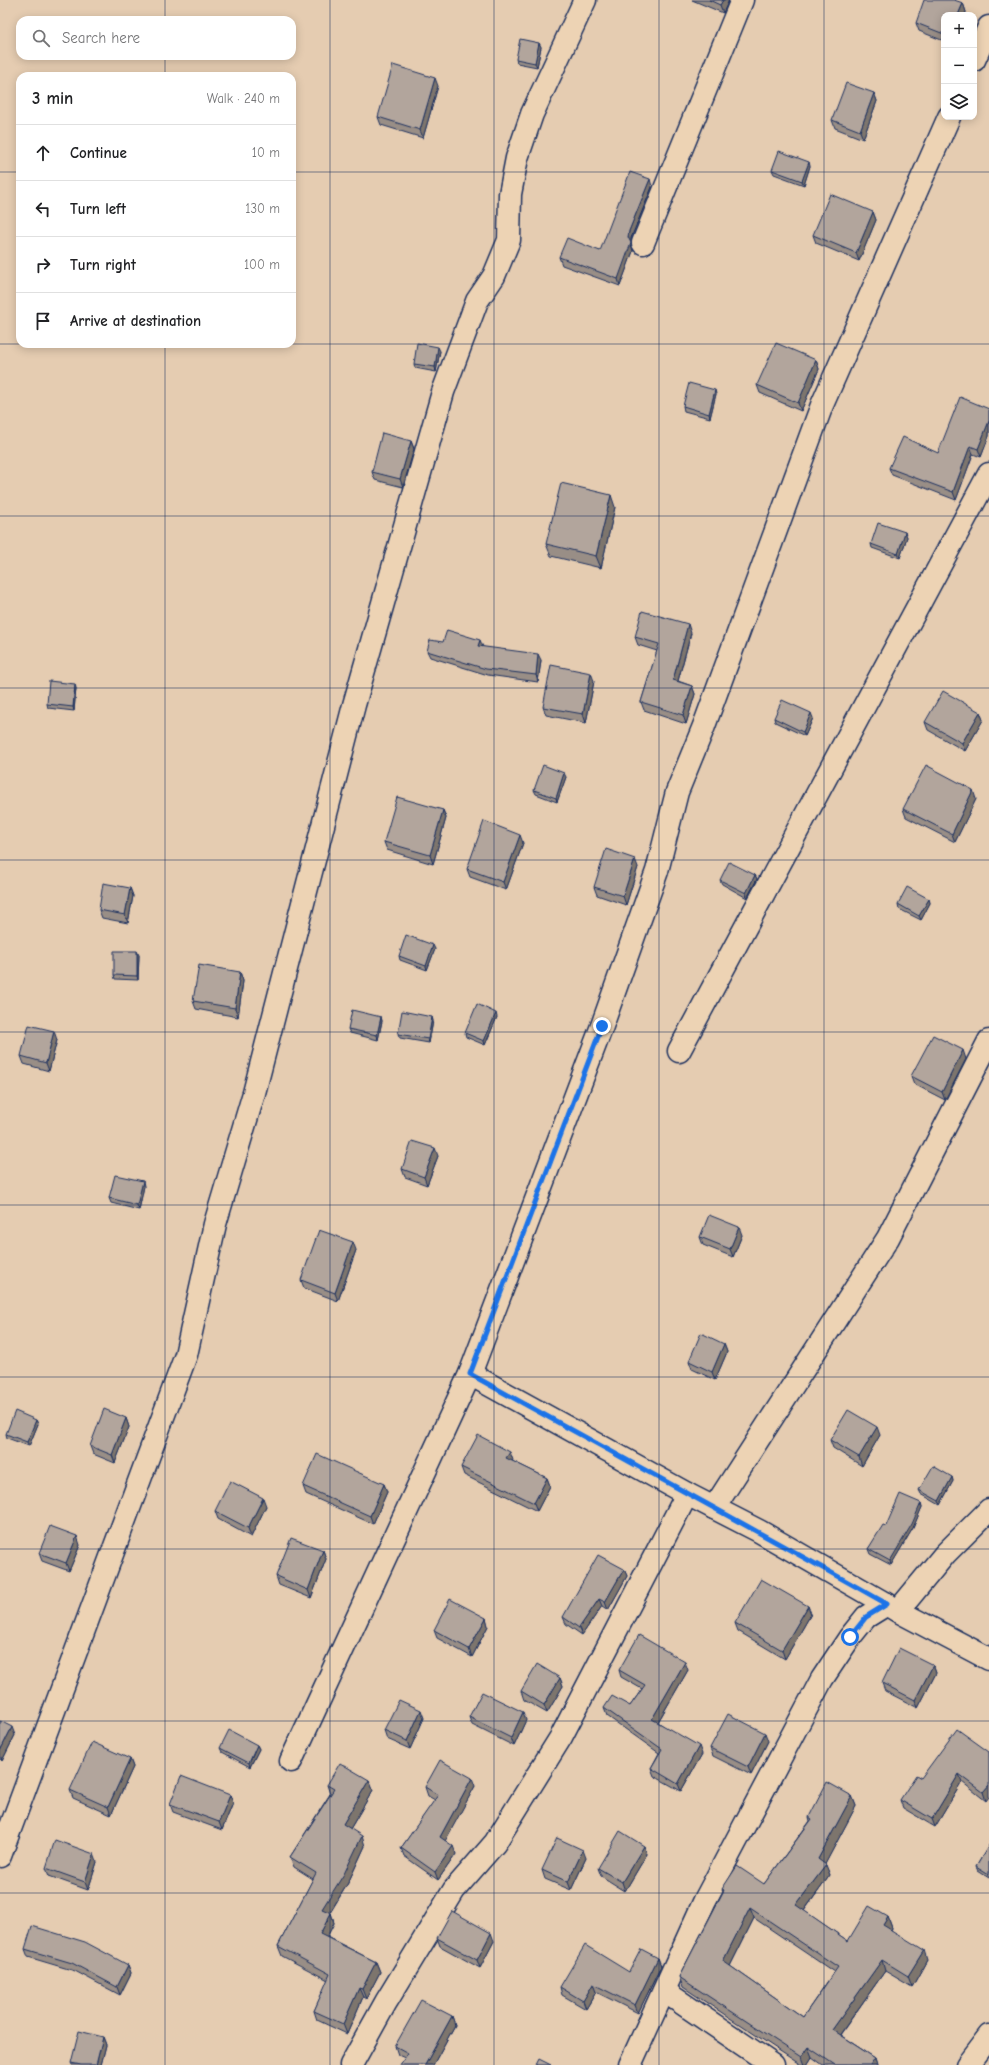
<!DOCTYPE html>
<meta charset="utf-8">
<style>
:root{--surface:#fff;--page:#f2f2f2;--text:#202124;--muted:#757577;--line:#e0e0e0}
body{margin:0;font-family:"Comic Neue",sans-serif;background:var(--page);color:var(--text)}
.controls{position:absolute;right:12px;top:12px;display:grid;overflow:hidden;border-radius:8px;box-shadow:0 2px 10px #0003}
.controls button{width:36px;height:36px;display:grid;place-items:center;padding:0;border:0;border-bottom:1px solid var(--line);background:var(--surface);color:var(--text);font:20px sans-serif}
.stop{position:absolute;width:12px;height:12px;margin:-9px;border:3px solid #1a73e8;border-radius:50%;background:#fff}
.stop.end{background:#1a73e8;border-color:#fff;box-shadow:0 1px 4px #0008}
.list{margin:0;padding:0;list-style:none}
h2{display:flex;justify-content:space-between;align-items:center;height:52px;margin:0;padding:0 16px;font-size:17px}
h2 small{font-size:13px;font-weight:400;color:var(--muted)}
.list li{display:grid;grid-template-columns:26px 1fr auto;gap:12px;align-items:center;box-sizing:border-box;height:56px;padding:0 16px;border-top:1px solid var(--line)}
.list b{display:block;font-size:15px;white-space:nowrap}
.list em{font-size:13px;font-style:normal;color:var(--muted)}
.icon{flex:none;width:22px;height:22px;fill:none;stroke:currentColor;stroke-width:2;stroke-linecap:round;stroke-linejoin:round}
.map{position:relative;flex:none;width:989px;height:2065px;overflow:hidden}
.search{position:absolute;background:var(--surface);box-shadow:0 2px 10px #0003;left:16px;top:16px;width:280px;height:44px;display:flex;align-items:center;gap:10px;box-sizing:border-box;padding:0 14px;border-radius:12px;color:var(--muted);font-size:15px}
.panel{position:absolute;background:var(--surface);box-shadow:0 2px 10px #0003;left:16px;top:72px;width:280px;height:276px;border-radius:12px}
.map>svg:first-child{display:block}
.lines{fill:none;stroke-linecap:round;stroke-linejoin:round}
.street-casing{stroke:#1b2f5e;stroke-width:25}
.street{stroke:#edd3b4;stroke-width:22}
.wall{fill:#998e86;stroke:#1b2f5e;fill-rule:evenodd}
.shaded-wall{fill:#7d746d;stroke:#1b2f5e}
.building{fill:#b2a59c;stroke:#1b2f5e;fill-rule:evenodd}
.route{stroke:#1a73e8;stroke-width:5}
.grid{fill:none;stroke:#1b2f5e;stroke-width:1;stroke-opacity:0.55}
</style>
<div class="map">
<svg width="989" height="2065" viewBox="0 0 989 2065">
<rect width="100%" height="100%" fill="#e5ccb1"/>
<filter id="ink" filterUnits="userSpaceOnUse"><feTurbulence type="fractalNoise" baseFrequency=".025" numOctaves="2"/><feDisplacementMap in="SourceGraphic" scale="8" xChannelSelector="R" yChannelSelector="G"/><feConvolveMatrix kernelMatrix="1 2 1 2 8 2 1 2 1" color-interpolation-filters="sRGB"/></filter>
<g filter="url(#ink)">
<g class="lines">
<g class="street-casing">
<g id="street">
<path d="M974,60l15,-33"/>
<path d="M643,243l99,-243"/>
<path d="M679,1051l310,-577"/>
<path d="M470,1374l217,120 72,37 139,80 91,48"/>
<path d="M714,1508l174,-270 101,-197"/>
<path d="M898,1611l47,-57 44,-44"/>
<path d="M291,1761l179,-387 132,-348 55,-155 20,-79 27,-66 118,-321 127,-288"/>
<path d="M0,1856l186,-501 29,-131 39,-131 100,-388 89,-313 34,-91 17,-25 15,-36 1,-46 7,-36 15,-44 53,-114"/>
<path d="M664,1991l109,74"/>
<path d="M351,2065l35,-63 68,-112 41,-47 66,-106 126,-243"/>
<path d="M630,2065l75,-165 117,-221 28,-42 16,-20 21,-13"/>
<path d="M967,2065l22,-29"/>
</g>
</g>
<use href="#street" class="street"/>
</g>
<g class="wall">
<path d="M692,0h37l-6,13z"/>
<path d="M963,3l3,9 -1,3h-21v26l-25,-10 -3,-8z"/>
<path d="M539,43l2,4 -4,20 -20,-4 -1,-4z"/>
<path d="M438,86l-15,52 -42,-13 -3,-8z"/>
<path d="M874,93l3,8 -14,38 -28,-11 -3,-8z"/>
<path d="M810,166l-6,19 -30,-11 -2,-4z"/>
<path d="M652,187l-21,51v6l2,7 -13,35 -58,-21 -3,-8 41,-6z"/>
<path d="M873,212l3,8 -17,41 -43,-18 -3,-8z"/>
<path d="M440,351l-4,21 -21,-4 -1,-4z"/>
<path d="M816,360l3,9 -18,42 -41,-18 -3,-8z"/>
<path d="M716,394l-6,24 -26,-7 -1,-5z"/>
<path d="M989,409v27l-8,21 -8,-3 -17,46 -64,-25 -3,-7 49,-15z"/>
<path d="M411,441l3,8 -11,38 -28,-7 -3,-8z"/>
<path d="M615,507l-14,61 -50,-12 -5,-12z"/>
<path d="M905,532l2,5 -7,21 -28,-10 -1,-4z"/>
<path d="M691,633l-13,48 14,5 3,8 -9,30 -42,-14 -3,-8 16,-51 -19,-6 -3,-8z"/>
<path d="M483,647l58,13 -3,22 -50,-7 -58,-18 -3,-6z"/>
<path d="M594,681l-8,42 -40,-8 -3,-8z"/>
<path d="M76,688l-2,23 -26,-3 -1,-4z"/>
<path d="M980,712l3,8 -18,31 -37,-21 -3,-8z"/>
<path d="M774,718h39l-8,18 -30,-14z"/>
<path d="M566,777l-9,25 -21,-8 -2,-4z"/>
<path d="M976,799l-21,43 -49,-25 -3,-8z"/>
<path d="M443,810l3,8 -13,46 -46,-14 -3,-8z"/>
<path d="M523,843l-17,47 -36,-13 -3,-8z"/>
<path d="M638,867l-12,38 -29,-10 -3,-8z"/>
<path d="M755,875l2,4 -10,19 -25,-14 -2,-4z"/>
<path d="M130,888l3,8 -5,27 -26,-5 -3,-8z"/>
<path d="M929,899l1,4 -9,17 -22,-11 -1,-5z"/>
<path d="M435,949l-8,21 -27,-10 -1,-4z"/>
<path d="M139,955l-1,25 -23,-1 -1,-4z"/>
<path d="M240,972l3,9 -5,36 -42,-8 -3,-8z"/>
<path d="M381,1017l1,4 -4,19 -28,-7 -2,-4z"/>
<path d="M432,1017l1,4 -4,22 -29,-5 -2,-4z"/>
<path d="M497,1017l-12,28 -19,-8 -1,-4z"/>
<path d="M57,1040l-8,31 -25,-7 -3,-8z"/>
<path d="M966,1059l-21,41 -31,-16 -3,-8z"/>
<path d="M438,1156l-11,29 -22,-8 -3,-8z"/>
<path d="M144,1186l-5,24 -28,-7 -2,-5z"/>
<path d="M742,1235l-9,22 -30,-12 -3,-8z"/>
<path d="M356,1250l-18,51 -34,-13 -3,-8z"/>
<path d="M724,1344l3,8 -12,28 -23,-11 -3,-8z"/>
<path d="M126,1418l3,9 -14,36 -22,-9 -3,-8z"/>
<path d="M36,1420l2,4 -9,22 -22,-8 -1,-4z"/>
<path d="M880,1435l-18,31 -29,-18 -3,-8z"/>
<path d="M513,1460l-1,1 35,17 3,8 -13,25 -73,-36 -3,-8z"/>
<path d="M952,1477l1,4 -13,24 -19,-11 -2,-4z"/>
<path d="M384,1484l3,8 -14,32 -67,-30 -3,-8z"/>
<path d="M921,1503l1,4 -9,21 -22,37 -21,-11 -2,-5 18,-23z"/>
<path d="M266,1506l-15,31 -33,-18 -3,-8z"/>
<path d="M80,1545l-11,26 -27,-10 -3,-8z"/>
<path d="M323,1550l3,9 -15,39 -32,-13 -3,-9z"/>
<path d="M624,1569l3,7 -19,34 -6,-4 -20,29 -16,-11 -3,-7z"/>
<path d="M808,1606l3,8 -26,45 -47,-28 -3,-8z"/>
<path d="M486,1618l2,8 -16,31 -35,-19 -3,-8z"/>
<path d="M933,1665l3,8 -18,35 -33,-17 -3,-8z"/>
<path d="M619,1670h69l-30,52 44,32 -21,37 -27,-15 -3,-8 8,-15 -52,-37 -3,-8 26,-2 12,-17 -21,-12z"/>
<path d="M560,1678l3,8 -16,27 -23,-13 -3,-9z"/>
<path d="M469,1717l57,3 -12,26 -42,-21z"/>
<path d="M424,1718l-14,31 -23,-10 -3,-9z"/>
<path d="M0,1721l15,14 -13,26 -2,-2z"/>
<path d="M768,1741l-17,34 -38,-19 -3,-8z"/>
<path d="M257,1745l2,4 -9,18 -28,-15 -2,-4z"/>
<path d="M989,1752l-3,49 -24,-19 -27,45 -32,-19 -3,-8 21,-22z"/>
<path d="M130,1759l3,8 -22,48 -38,-17 -3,-8z"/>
<path d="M369,1780l4,10 -23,39 15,17 -17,37 -18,30h1l3,10 -7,14 49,25 4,10 -14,27 -3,-2 -16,37 -30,-14 -3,-9 14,-31 -46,-24 -4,-10 35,-67 -19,-12 -4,-10 40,-63 -3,-9z"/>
<path d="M475,1786l-30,54 11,14 -18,26 -34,-24 -3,-8 34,-48 -7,-4 -3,-9z"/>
<path d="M230,1795l3,8 -11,27 -49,-18 -3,-8z"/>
<path d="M852,1796l4,10 -31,58 5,11 -26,36 44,30 40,-24 4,11 -1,2 36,30 -15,27 -27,-16 -45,64 35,23 2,7h-54l-11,-8 -5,8h-6l-118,-78 -4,-10 44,-86 -1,-2 42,-5 46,-63 -1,-4zM754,1918l80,54 -31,45 -73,-51z"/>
<path d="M989,1845v33l-11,-7 -2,-4z"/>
<path d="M644,1846l3,8 -22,37 -24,-15 -3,-8z"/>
<path d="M586,1858l-15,32 -26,-11 -3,-9z"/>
<path d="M97,1862l-9,28 -39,-14 -3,-8z"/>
<path d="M437,1938l57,3 -14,27 -40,-22z"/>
<path d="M25,1949l103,16 3,8 -11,22 -45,-24 -47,-14z"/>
<path d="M658,1958l3,8 -23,47 -42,-21 -10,17 -24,-14 -2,-8 69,-15z"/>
<path d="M452,2016l3,9 -22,40h-33l5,-7 -7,-3 -3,-9z"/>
<path d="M103,2037l3,8 -5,20h-29l-1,-2z"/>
</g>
<g class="shaded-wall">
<path d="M723,0h6l-6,13 -3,-8z"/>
<path d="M963,3l3,9 -1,3h-7z"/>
<path d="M539,43l2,4 -4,20 -2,-4z"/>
<path d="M435,78l3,8 -15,52 -3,-8z"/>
<path d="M874,93l3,8 -14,38 -3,-8z"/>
<path d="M809,162l1,4 -6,19 -2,-4z"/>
<path d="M650,179l2,8 -21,51v6l2,7 -13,35 -2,-7 10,-42 1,-6z"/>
<path d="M873,212l3,8 -17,41 -3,-8z"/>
<path d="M438,347l2,4 -4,21 -1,-5z"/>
<path d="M816,360l3,9 -18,42 -3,-8z"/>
<path d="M715,390l1,4 -6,24 -1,-4z"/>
<path d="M989,421v15l-8,21 -3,-8z"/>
<path d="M411,441l3,8 -11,38 -3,-8z"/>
<path d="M970,446l3,8 -17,46 -3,-8z"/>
<path d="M611,495l4,12 -14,61 -5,-12z"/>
<path d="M905,532l2,5 -7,21 -2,-4z"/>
<path d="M688,624l3,9 -15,55 -3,-8z"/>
<path d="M480,640l3,7 -2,6 -3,-7z"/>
<path d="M538,654l3,6 -3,22 -2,-7z"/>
<path d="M591,673l3,8 -8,42 -3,-9z"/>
<path d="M75,684l1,4 -2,23 -1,-4z"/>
<path d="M692,686l3,8 -9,30 -3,-9z"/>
<path d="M980,712l3,8 -18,31 -3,-8z"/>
<path d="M811,713l2,5 -8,18 -2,-4z"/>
<path d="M564,773l2,4 -9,25 -1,-4z"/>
<path d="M973,790l3,9 -21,43 -3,-8z"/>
<path d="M443,810l3,8 -13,46 -3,-9z"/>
<path d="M520,835l3,8 -17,47 -3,-8z"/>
<path d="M635,859l3,8 -12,38 -3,-9z"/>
<path d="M755,875l2,4 -10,19 -1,-5z"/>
<path d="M130,888l3,8 -5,27 -3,-8z"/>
<path d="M929,899l1,4 -9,17 -2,-4z"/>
<path d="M433,945l2,4 -8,21 -1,-4z"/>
<path d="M137,951l2,4 -1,25 -1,-4z"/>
<path d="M240,972l3,9 -5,36 -3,-9z"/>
<path d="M496,1013l1,4 -12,28 -1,-4z"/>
<path d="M381,1017l1,4 -4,19 -1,-5z"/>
<path d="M432,1017l1,4 -4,22 -1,-4z"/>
<path d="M54,1031l3,9 -8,31 -3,-8z"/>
<path d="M963,1050l3,9 -21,41 -3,-8z"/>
<path d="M435,1148l3,8 -11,29 -3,-8z"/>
<path d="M143,1181l1,5 -5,24 -2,-5z"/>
<path d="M739,1227l3,8 -9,22 -3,-8z"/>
<path d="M353,1242l3,8 -18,51 -3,-8z"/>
<path d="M724,1344l3,8 -12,28 -3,-8z"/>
<path d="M126,1418l3,9 -14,36 -3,-8z"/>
<path d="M36,1420l2,4 -9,22 -2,-4z"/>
<path d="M877,1427l3,8 -18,31 -3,-9z"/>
<path d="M510,1452l3,8 -4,6 -3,-8z"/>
<path d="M952,1477l1,4 -13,24 -1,-4z"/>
<path d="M547,1478l3,8 -13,25 -3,-8z"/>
<path d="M384,1484l3,8 -14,32 -3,-8z"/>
<path d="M263,1498l3,8 -15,31 -3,-9z"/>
<path d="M921,1503l1,4 -9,21 -22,37 -1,-4z"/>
<path d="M77,1536l3,9 -11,26 -3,-8z"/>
<path d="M323,1550l3,9 -15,39 -3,-8z"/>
<path d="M624,1569l3,7 -19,34 -3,-8z"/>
<path d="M599,1599l3,7 -20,29 -3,-7z"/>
<path d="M808,1606l3,8 -26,45 -3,-9z"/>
<path d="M486,1618l2,8 -16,31 -3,-8z"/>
<path d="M685,1662l3,8 -33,57 -3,-8z"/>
<path d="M933,1665l3,8 -18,35 -3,-8z"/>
<path d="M560,1678l3,8 -16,27 -3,-8z"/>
<path d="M421,1710l3,8 -14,31 -3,-8z"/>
<path d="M523,1712l3,8 -12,26 -3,-8z"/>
<path d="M12,1727l3,8 -13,26 -2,-7v-3z"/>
<path d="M765,1733l3,8 -17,34 -3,-8z"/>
<path d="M257,1745l2,4 -9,18 -1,-4z"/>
<path d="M699,1746l3,8 -21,37 -3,-7z"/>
<path d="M130,1759l3,8 -22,48 -3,-8z"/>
<path d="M959,1774l3,8 -27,45 -3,-8z"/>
<path d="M472,1778l3,8 -32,59 -3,-8z"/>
<path d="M369,1780l4,10 -26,44 -4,-10z"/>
<path d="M989,1785v12l-3,4 -3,-9z"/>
<path d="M230,1795l3,8 -11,27 -3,-8z"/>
<path d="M852,1796l4,10 -34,64 -4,-11z"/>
<path d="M362,1836l3,10 -17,37 -22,36 -4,-10z"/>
<path d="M453,1846l3,8 -18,26 -3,-8z"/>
<path d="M644,1846l3,8 -22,37 -3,-9z"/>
<path d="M583,1850l3,8 -15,32 -3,-8z"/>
<path d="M94,1854l3,8 -9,28 -3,-8z"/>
<path d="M826,1865l4,10 -30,41 -4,-11z"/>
<path d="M750,1908l4,10 -27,54 -4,-11z"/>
<path d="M331,1913l3,10 -10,20 -4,-9z"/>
<path d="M888,1917l4,11 -5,8 -4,-11z"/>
<path d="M491,1933l3,8 -14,27 -3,-8z"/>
<path d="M924,1950l3,10 -15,27 -4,-11z"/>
<path d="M658,1958l3,8 -23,47 -3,-8z"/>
<path d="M882,1960l3,11 -49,69 -4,-10z"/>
<path d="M376,1962l4,10 -14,27 -4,-10z"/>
<path d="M128,1965l3,8 -11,22 -3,-8z"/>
<path d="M593,1984l3,8 -10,17 -3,-8z"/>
<path d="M359,1988l4,9 -16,37 -4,-10z"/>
<path d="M452,2016l3,9 -22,40h-8z"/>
<path d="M103,2037l3,8 -5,20h-5z"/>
<path d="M808,2047l4,10 -5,8h-3l-3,-8z"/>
<path d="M875,2058l2,7h-7z"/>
</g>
<g class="building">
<path d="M709,0h14l-3,5z"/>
<path d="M924,0h30l9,3 -5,12h-14v19l-28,-11z"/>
<path d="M520,39l19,4 -4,20 -19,-4z"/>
<path d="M393,65l42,13 -15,52 -42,-13z"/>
<path d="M846,83l28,10 -14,38 -28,-11z"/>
<path d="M779,151l30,11 -7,19 -30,-11z"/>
<path d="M630,172l20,7 -21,52 -1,6 3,6 -13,36 -59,-22 8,-19 33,13z"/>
<path d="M830,194l43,18 -17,41 -43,-18z"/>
<path d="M417,343l21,4 -3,20 -21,-3z"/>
<path d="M776,343l40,17 -18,43 -41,-18z"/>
<path d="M689,383l26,7 -6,24 -26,-8z"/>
<path d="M960,397l29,12v12l-11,28 -8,-3 -17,46 -64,-24 14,-31 35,16z"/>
<path d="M382,433l29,8 -11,38 -28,-7z"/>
<path d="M561,483l50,12 -15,61 -50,-12z"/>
<path d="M878,523l27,9 -7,22 -27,-10z"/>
<path d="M642,611l46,13 -15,56 19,6 -9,29 -42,-13 18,-58 -24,-7z"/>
<path d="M447,630l33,10 -2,6 60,8 -2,21 -50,-6 -59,-18 3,-11 13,2z"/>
<path d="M551,665l40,8 -8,41 -40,-7z"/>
<path d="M49,681l26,3 -2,23 -26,-3z"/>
<path d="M943,691l37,21 -18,31 -37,-21z"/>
<path d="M782,700l29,13 -8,19 -29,-14z"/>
<path d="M543,765l21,8 -8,25 -22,-8z"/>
<path d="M926,765l47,25 -21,44 -49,-25z"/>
<path d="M397,797l46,13 -13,45 -46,-13z"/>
<path d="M484,821l36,14 -17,47 -36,-13z"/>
<path d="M606,849l29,10 -12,37 -29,-9z"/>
<path d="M729,862l26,13 -9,18 -26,-13z"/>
<path d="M103,883l27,5 -5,27 -26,-5z"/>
<path d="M907,887l22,12 -10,17 -21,-12z"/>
<path d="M406,935l27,10 -7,21 -27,-10z"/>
<path d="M114,951h23v25l-23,-1z"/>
<path d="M199,965l41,7 -5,36 -42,-7z"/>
<path d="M477,1004l19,9 -12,28 -19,-8z"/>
<path d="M352,1010l29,7 -4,18 -29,-6z"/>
<path d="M402,1011l30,6 -4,22 -30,-5z"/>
<path d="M29,1025l25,6 -8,32 -25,-7z"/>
<path d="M933,1035l30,15 -21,42 -31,-16z"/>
<path d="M412,1141l23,7 -11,29 -22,-8z"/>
<path d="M115,1175l28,6 -6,24 -28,-7z"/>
<path d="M709,1215l30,12 -9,22 -30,-12z"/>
<path d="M319,1230l34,12 -18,51 -34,-13z"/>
<path d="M701,1333l23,11 -12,28 -23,-11z"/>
<path d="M104,1409l22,9 -14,37 -22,-9z"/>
<path d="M848,1410l29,17 -18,30 -29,-17z"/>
<path d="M15,1411l21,9 -9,22 -21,-8z"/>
<path d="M478,1435l32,17 -4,6 41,20 -13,25 -73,-36z"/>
<path d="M317,1454l67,30 -14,32 -67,-30z"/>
<path d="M933,1466l19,11 -13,24 -20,-11z"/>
<path d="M230,1481l33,17 -15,30 -33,-17z"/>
<path d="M900,1494l21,9 -9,21 -22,37 -22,-12 15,-24 3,1z"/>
<path d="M50,1526l27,10 -11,27 -27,-10z"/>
<path d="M291,1538l32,12 -15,40 -32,-14z"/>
<path d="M598,1555l26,14 -19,33 -6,-3 -20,29 -16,-11z"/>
<path d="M761,1579l47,27 -26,44 -47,-27z"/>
<path d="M450,1599l36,19 -17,31 -35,-19z"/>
<path d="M639,1635l46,27 -33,57 47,27 -21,38 -27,-16 11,-19 -58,-41 8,-12 18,10 15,-21 -26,-15z"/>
<path d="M899,1648l34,17 -18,35 -33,-17z"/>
<path d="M537,1664l23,14 -16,27 -23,-14z"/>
<path d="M482,1692l41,20 -12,26 -42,-21z"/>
<path d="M399,1700l22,10 -14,31 -23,-11z"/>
<path d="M728,1714l37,19 -17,34 -38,-19z"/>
<path d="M0,1721l12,6 -12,24z"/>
<path d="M957,1729l32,23v33l-6,7 -24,-18 -27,45 -32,-19 16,-25 5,3z"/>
<path d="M229,1730l28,15 -8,18 -29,-15z"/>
<path d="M92,1742l38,17 -22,48 -38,-17z"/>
<path d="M440,1760l32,18 -32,59 13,9 -18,26 -34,-24 37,-53 -13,-8z"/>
<path d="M340,1763l29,17 -26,44 19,12 -18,38 -22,35 9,4 -11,21 56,28 -14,27 -3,-1 -16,36 -29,-13 16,-37 -52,-28 38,-73 -26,-16 44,-68 -7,-4z"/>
<path d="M181,1776l49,19 -11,27 -49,-18z"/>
<path d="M827,1782l25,14 -34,63 8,6 -30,40 52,36 21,-35 19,11 -5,8 41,25 -16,26 -26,-16 -50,70 43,28 -5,7h-35l-27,-18 -7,10 -122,-80 45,-87 -2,-1 15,-23 27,18 48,-65 -3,-2zM750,1908l88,59 -35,50 -80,-56z"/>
<path d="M620,1831l24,15 -22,36 -24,-14z"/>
<path d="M557,1838l26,12 -15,32 -26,-12z"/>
<path d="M55,1840l39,14 -9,28 -39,-14z"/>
<path d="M989,1845v30l-13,-8z"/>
<path d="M452,1911l39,22 -14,27 -40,-22z"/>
<path d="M32,1926l53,16 43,23 -11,22 -45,-24 -47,-14z"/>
<path d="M585,1945l44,27 12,-23 17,9 -23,47 -42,-21 -10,17 -23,-14z"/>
<path d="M421,2000l31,16 -27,49h-25l8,-12 -13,-7z"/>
<path d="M79,2031l24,6 -7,28h-15l-10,-2z"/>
<path d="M539,2059l12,6h-15z"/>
</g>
</g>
<g class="lines" filter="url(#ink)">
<path class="route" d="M602,1026l-132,348c139,77 279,152 417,230l-21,13 -16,20"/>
</g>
<path class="grid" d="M165,0v20M330,0v2065M494,0v2065M659,0v2065M824,0v2065M165,56v20M0,172h20M292,172h697M0,344h989M165,344v1721M0,516h989M0,688h989M0,860h989M0,1032h989M0,1205h989M0,1377h989M0,1549h989M0,1721h989M0,1893h989"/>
</svg>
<div class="controls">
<button>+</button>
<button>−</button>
<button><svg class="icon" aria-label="layers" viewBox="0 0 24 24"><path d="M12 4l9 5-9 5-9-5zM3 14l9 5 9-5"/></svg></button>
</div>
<div class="stop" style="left:850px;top:1637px"></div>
<div class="stop end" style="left:602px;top:1026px"></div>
<div class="search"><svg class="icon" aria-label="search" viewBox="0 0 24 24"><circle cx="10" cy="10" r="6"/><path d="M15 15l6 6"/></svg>Search here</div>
<section class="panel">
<h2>3 min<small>Walk · 240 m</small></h2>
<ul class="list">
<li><svg class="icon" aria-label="ahead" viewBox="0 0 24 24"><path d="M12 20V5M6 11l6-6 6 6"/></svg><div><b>Continue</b></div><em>10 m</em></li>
<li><svg class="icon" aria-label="left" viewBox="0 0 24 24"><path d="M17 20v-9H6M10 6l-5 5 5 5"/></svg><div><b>Turn left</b></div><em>130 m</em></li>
<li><svg class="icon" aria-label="right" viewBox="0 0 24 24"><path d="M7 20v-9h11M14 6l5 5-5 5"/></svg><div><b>Turn right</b></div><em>100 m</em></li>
<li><svg class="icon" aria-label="arrive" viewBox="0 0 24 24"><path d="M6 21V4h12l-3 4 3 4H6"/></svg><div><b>Arrive at destination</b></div></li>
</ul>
</section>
</div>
